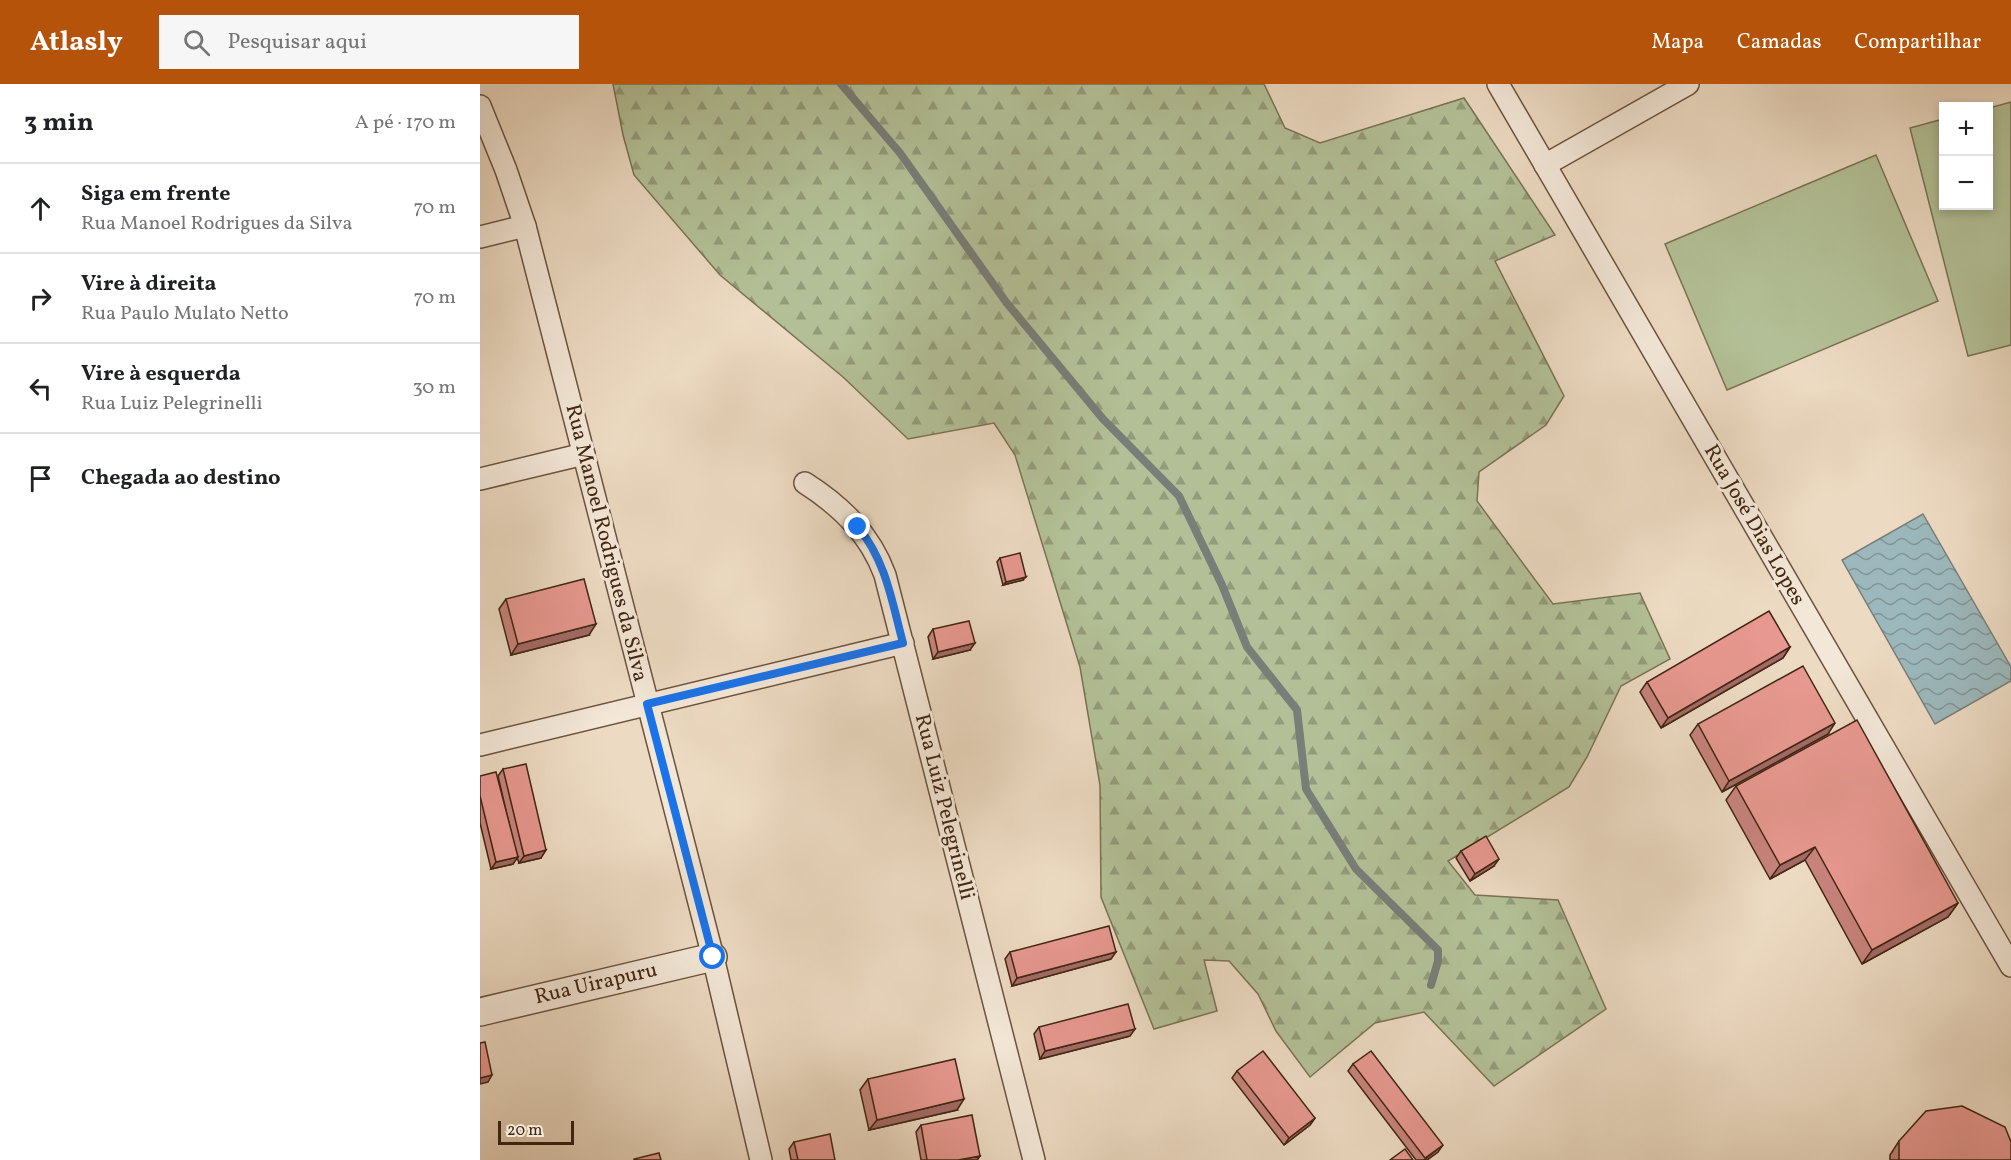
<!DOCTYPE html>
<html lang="pt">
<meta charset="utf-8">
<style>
:root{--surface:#fff;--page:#f6f6f6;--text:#202124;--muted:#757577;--line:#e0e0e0;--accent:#b45309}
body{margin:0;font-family:Vollkorn,serif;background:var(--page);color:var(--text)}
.controls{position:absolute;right:18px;top:18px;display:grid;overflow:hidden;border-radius:0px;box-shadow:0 3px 9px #0003}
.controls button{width:54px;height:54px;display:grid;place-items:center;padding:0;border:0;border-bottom:2px solid var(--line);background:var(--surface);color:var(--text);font:30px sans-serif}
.scale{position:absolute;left:18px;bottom:15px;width:76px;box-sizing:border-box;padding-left:6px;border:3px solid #422612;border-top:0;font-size:16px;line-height:21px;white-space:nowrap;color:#422612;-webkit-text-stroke:4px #f3e7d7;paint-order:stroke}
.stop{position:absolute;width:18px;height:18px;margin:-14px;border:4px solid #1a73e8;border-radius:50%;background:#fff}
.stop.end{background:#1a73e8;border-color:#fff;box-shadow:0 2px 6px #0008}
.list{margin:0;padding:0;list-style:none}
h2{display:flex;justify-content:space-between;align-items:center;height:78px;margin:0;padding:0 24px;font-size:26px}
h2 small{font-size:20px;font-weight:400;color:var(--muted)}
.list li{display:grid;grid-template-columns:39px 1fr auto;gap:18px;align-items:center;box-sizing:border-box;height:90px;padding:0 24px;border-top:2px solid var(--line)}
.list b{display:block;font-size:22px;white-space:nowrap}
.list p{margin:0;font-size:20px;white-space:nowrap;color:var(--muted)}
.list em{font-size:20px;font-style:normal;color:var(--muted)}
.icon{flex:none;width:33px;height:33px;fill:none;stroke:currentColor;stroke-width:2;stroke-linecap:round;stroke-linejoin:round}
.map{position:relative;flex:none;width:1531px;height:1076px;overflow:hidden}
header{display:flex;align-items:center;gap:36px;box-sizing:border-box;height:84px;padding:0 30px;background:var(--accent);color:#fff}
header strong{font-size:28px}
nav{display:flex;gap:33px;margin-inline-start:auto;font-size:21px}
.search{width:420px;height:54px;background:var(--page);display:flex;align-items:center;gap:15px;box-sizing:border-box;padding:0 21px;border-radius:0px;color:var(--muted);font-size:22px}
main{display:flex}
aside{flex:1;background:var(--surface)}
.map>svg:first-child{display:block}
.forest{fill:url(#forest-firs);stroke:#7a7354;stroke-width:1.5}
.pitch{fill:#b3c097;stroke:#7a7354;stroke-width:1.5}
.water{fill:url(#water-waves);stroke:#787e78;stroke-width:1.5}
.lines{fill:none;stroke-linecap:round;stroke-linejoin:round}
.stream{stroke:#787e78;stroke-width:8}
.minor-casing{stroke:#6c533e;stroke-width:24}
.tertiary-casing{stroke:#6c533e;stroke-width:30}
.minor{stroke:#f3e7d7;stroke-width:21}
.tertiary{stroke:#f3e7d7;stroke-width:27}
.wall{fill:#c7837c;stroke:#422612;stroke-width:1.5}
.shaded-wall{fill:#a26a65;stroke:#422612;stroke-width:1.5}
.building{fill:#e79890;stroke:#422612;stroke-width:1.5}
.route{stroke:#1a73e8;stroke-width:8}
.labels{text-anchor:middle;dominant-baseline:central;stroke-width:6;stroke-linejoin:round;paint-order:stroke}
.street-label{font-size:21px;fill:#422612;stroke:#f3e7d7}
</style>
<header>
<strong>Atlasly</strong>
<div class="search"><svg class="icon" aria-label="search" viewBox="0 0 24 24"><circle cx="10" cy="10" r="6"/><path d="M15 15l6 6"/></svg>Pesquisar aqui</div>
<nav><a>Mapa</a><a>Camadas</a><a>Compartilhar</a></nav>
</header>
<main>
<aside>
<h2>3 min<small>A pé · 170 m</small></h2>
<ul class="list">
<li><svg class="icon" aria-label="ahead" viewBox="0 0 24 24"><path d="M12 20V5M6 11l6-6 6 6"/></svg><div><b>Siga em frente</b><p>Rua Manoel Rodrigues da Silva</p></div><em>70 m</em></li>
<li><svg class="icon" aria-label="right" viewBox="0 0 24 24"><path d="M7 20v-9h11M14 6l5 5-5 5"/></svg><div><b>Vire à direita</b><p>Rua Paulo Mulato Netto</p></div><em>70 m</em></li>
<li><svg class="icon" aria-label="left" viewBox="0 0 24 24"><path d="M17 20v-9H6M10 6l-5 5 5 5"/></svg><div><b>Vire à esquerda</b><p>Rua Luiz Pelegrinelli</p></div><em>30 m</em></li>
<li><svg class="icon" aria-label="arrive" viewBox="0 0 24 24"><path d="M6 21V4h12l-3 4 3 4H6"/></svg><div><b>Chegada ao destino</b></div></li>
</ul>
</aside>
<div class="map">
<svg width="1531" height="1076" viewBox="0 0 1531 1076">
<defs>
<pattern id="forest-firs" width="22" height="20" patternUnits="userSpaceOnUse" patternTransform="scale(1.5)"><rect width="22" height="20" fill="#b3c097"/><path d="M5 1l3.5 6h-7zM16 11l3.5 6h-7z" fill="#939c7a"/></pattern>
<pattern id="water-waves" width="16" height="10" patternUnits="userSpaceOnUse" patternTransform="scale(1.5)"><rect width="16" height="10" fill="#9cb8bc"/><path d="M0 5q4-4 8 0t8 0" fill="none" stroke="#819597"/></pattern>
</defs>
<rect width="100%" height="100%" fill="#ecdac2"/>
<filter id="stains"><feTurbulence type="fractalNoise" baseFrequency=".00333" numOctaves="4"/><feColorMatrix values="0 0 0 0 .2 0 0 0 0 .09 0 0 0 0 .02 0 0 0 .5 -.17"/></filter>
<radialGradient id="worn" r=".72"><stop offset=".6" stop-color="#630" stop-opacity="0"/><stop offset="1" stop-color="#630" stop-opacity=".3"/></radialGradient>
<path class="forest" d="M133,0h651l21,44 35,15 144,-45 91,137 -60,26 69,135 -18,29 -67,47 -2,29 76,103 87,-11 30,66 -49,27 -34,71 -18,30 -121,74 27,34 83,5 48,109 -112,77 -70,-74 -49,11 -65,54 -34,-46 -18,-37 -29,-33 -25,-1 13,51 -63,18 -53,-132 -1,-112 -20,-118 -65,-212 -21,-32 -86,16 -65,-62 -123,-102 -86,-100 -11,-40z"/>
<g class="pitch">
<path d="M1531,18v243l-43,11 -58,-228 33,-9 1,87h44l1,-98z"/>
<path d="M1396,71l62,146 -211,89 -62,-146z"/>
</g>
<path class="water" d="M1443,430l88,153v14l-76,43 -93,-164z"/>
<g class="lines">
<path class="stream" d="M361,0l59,69 106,149 97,117 76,77 43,89 25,62 50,63 9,79 50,80 82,81v11l-7,24"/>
<g class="minor-casing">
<g id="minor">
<path d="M1018,0l513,882"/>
<path d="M0,22l26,64 19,56 188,731 48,203"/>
<path d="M1065,81l143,-81"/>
<path d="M0,153l45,-11"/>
<path d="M0,395l104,-25"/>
<path d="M325,399c36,23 65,51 80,92l149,585"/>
<path d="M0,661l423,-102"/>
</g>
</g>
<g class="tertiary-casing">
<path id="tertiary" d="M0,928l233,-55"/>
</g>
<use href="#minor" class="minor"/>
<use href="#tertiary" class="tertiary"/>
</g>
<g class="wall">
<path d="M520,474l23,22 -20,5 -6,-23z"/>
<path d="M26,515l83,36 -78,20 -12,-46z"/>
<path d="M453,545l37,21 -37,9 -5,-22z"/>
<path d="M1310,563l-7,11 -122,70 -21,-36 7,-10z"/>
<path d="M1218,640l130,10 -106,58 -32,-57z"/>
<path d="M23,685l38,89 -22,5 -2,-6 -4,7 -22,5 -11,-46v-47l34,69 -16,-69z"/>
<path d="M1256,702l222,117 -10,14 -86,47 -57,-104 -35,19 -44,-79z"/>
<path d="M981,767l33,15 -24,15 -14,-23z"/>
<path d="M530,868l101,7 -99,27 -7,-27z"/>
<path d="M559,943l91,9 -90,23 -6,-25z"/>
<path d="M873,980l85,88 -11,8h-11l-68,-89z"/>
<path d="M757,987l78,47 -5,7 -26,20 -52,-67z"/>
<path d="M388,995l89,31 -88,20 -9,-40z"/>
<path d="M441,1041l59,31 -3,4h-56l-5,-28z"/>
<path d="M1419,1057l112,19h-121v-5z"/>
<path d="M314,1058l41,18h-44l-2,-11z"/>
</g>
<g class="shaded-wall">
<path d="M546,493l-3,3 -20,5 3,-3z"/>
<path d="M116,540l-7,11 -78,20 7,-11z"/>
<path d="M495,559l-5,7 -37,9 5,-7z"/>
<path d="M1310,563l-7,11 -122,70 7,-10z"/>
<path d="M1355,639l-7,11 -106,58 7,-11z"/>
<path d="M1335,763l-10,13 -35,19 10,-14z"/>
<path d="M66,766l-5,8 -22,5 5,-7z"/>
<path d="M38,773l-5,7 -22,5 5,-7z"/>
<path d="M1019,775l-5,7 -24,15 5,-7z"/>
<path d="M1478,819l-10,14 -86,47 10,-14z"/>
<path d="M636,868l-5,7 -99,27 5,-8z"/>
<path d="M655,945l-5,7 -90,23 5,-8z"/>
<path d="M12,991l-4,7 -8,2v-6z"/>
<path d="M484,1015l-7,11 -88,20 8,-10z"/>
<path d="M835,1034l-5,7 -26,20 5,-7z"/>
<path d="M963,1061l-5,7 -11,8h-3z"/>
<path d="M500,1072l-3,4h-19z"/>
</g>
<g class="building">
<path d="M540,469l6,24 -20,5 -6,-24z"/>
<path d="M104,495l12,45 -78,20 -12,-45z"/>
<path d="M1289,527l21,36 -122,71 -21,-36z"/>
<path d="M489,537l6,22 -37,9 -5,-23z"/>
<path d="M1323,582l32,57 -106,58 -31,-57z"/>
<path d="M1377,636l101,183 -86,47 -57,-103 -35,18 -44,-79z"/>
<path d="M46,680l20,86 -22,6 -21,-87z"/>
<path d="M16,688l22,85 -22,5 -16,-66v-20z"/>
<path d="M1006,752l13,23 -24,15 -14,-23z"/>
<path d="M629,842l7,26 -99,26 -7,-26z"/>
<path d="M648,920l7,25 -90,22 -6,-24z"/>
<path d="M5,958l7,33 -12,3v-35z"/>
<path d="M783,967l52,67 -26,20 -52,-67z"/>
<path d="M891,967l72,94 -18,13 -72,-94z"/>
<path d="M475,975l9,40 -87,21 -9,-41z"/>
<path d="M1482,1022l43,21 6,15v18h-112v-19l27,-30z"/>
<path d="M492,1031l8,41 -22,4h-31l-6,-35z"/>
<path d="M350,1050l5,26h-37l-4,-18z"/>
<path d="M925,1065l8,11h-23z"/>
<path d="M179,1069l2,7h-27v-1z"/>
</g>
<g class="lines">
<path class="route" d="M233,873l-66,-253 256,-61c-11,-41 -17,-82 -45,-116"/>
</g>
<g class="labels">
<g class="street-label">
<text transform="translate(1274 441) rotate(60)">Rua José Dias Lopes</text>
<text transform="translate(126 459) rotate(76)">Rua Manoel Rodrigues da Silva</text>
<text transform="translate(464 723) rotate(76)">Rua Luiz Pelegrinelli</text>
<text transform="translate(116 900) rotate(-13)">Rua Uirapuru</text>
</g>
</g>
<rect width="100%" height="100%" filter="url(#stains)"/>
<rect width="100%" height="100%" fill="url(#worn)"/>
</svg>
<div class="controls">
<button>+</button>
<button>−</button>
</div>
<div class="scale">20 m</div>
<div class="stop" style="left:233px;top:873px"></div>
<div class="stop end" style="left:378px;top:443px"></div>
</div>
</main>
